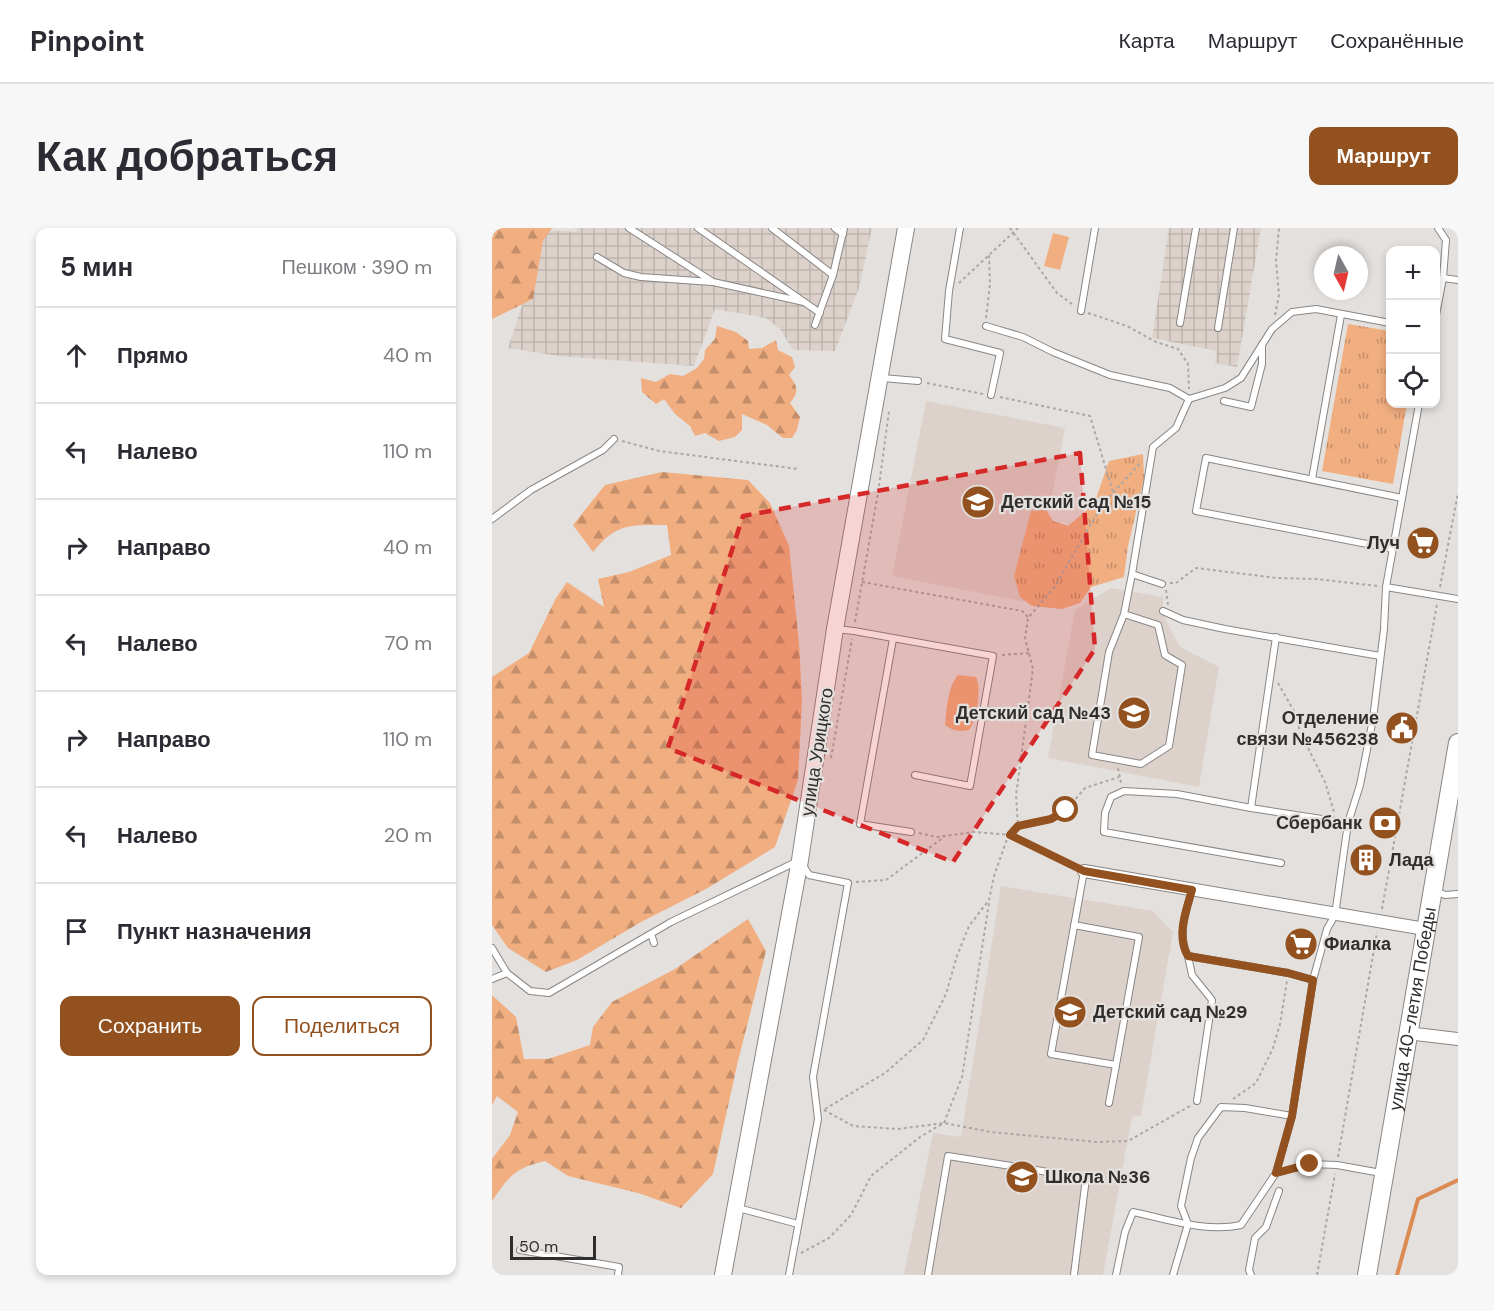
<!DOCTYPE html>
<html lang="ru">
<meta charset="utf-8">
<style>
:root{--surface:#fff;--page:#f7f7f7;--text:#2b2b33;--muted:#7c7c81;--line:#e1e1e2;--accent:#92511e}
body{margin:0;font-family:"DM Sans",sans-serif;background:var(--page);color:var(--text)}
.controls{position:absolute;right:18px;top:18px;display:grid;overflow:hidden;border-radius:12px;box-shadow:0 3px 9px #0003}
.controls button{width:54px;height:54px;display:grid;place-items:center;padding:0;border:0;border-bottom:2px solid var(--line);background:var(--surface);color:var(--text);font:30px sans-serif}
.compass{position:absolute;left:822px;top:18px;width:54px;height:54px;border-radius:50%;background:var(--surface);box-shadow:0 3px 9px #0003;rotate:172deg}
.scale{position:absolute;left:18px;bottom:15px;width:86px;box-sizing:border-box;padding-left:6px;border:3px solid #302e2d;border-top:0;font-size:16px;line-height:21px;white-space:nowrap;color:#302e2d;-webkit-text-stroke:4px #e4e0dd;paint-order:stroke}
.stop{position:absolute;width:18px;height:18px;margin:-14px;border:4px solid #92511e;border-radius:50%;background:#fff}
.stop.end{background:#92511e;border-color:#fff;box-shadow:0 2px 6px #0008}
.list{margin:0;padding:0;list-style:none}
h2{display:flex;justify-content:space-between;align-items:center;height:78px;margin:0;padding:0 24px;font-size:26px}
h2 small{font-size:20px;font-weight:400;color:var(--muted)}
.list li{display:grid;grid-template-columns:39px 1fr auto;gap:18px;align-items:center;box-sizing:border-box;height:96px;padding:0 24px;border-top:2px solid var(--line)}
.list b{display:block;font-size:22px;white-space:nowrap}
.list em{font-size:20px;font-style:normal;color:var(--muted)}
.actions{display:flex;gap:12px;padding:18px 24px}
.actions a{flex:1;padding:14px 0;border:2px solid var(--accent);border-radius:12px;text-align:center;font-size:21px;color:var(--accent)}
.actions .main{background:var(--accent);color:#fff}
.icon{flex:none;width:33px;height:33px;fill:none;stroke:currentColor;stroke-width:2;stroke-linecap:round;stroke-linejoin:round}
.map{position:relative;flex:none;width:966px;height:1047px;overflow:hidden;border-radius:12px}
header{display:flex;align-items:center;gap:36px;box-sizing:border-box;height:84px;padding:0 30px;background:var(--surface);border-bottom:2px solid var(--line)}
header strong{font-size:28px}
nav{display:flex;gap:33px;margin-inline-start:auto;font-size:21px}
.intro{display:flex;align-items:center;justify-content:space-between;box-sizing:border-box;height:144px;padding:0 36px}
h1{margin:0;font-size:42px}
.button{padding:15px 27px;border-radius:12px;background:var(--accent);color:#fff;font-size:21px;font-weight:700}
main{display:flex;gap:36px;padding:0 36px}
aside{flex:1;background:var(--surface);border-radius:12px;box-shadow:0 3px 9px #0003}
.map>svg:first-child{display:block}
.built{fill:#ddd2cb}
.industrial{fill:url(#industrial-grid)}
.grass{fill:#f1ae81}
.forest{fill:url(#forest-firs)}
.park{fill:url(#park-tufts)}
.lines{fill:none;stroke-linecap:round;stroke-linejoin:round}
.stream{stroke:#db8b53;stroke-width:4}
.service-casing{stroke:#8a8684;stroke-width:8}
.minor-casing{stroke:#8a8684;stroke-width:14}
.tertiary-casing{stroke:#8a8684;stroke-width:18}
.secondary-casing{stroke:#8a8684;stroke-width:20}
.path{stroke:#aba7a5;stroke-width:2;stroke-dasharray:3 3;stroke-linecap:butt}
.service{stroke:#fff;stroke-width:6}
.minor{stroke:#fff;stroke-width:12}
.tertiary{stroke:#fff;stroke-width:16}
.secondary{stroke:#fff;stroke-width:18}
.route{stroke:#92511e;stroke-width:8}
.marked{fill:#d62828;fill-opacity:0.2;stroke:#d62828;stroke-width:4.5;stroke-dasharray:12 8;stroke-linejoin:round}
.labels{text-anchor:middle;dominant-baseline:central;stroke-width:4.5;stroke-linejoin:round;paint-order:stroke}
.poi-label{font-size:18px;font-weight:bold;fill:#302e2d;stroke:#e4e0dd;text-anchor:start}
.street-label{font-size:18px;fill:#302e2d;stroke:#e4e0dd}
</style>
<header>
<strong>Pinpoint</strong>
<nav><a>Карта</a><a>Маршрут</a><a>Сохранённые</a></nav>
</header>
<div class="intro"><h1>Как добраться</h1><a class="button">Маршрут</a></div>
<main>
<aside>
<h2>5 мин<small>Пешком · 390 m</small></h2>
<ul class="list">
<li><svg class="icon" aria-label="ahead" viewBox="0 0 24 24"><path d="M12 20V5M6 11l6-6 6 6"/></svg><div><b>Прямо</b></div><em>40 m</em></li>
<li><svg class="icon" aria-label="left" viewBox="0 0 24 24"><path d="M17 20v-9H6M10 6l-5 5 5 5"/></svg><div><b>Налево</b></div><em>110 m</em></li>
<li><svg class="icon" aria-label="right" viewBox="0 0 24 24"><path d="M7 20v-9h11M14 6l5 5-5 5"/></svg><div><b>Направо</b></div><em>40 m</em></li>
<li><svg class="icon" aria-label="left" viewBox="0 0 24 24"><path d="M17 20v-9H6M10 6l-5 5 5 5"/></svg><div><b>Налево</b></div><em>70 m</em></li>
<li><svg class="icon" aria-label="right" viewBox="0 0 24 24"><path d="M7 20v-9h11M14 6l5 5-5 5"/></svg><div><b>Направо</b></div><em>110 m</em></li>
<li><svg class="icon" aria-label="left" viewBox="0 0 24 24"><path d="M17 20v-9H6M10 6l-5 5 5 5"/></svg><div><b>Налево</b></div><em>20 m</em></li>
<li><svg class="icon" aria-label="arrive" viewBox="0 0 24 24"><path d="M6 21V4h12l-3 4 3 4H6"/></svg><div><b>Пункт назначения</b></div></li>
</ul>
<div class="actions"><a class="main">Сохранить</a><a>Поделиться</a></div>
</aside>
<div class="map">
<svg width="966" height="1047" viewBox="0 0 966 1047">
<defs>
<pattern id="industrial-grid" width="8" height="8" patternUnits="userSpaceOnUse" patternTransform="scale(1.5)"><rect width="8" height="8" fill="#ddd2cb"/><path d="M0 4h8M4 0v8" fill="none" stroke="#beb5af"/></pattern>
<pattern id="forest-firs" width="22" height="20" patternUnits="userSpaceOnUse" patternTransform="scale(1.5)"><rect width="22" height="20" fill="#f1ae81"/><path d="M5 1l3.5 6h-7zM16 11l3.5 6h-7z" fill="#c48e6a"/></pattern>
<pattern id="park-tufts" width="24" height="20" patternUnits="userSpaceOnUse" patternTransform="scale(1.5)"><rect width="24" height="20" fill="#f1ae81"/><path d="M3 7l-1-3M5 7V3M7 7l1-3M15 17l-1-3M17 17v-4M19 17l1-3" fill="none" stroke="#c48e6a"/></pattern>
</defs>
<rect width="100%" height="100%" fill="#e4e0dd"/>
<g class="built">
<path d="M434,173l139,27 -34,175 -139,-27z"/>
<path d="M619,360l52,9v14l4,12 13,24 39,20 -20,120 -151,-29 27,-148z"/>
<path d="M509,658l152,25 20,21 -32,183 -9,2 -29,158h-199l29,-142 28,4z"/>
</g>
<g class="industrial">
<path d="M86,0h294l-13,60 -24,63 -42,-1 -12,-20 -15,-12 -51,-9 -21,57 -135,-10 -51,-8 39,-118 29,2z"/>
<path d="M677,0h92l-24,139 -22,-4 2,-12 -65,-13z"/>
</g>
<g class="grass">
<path d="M561,5l16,4 -9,33 -16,-4z"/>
<path d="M466,447l18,2c6,11 1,43 -7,53 -10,2 -16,1 -24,-5 2,-16 2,-37 13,-50z"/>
</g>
<g class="forest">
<path d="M0,0h60l-9,13 -10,58 -41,20z"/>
<path d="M225,98l19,6 12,9 1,8 13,-1 14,-8 2,10 14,7 3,10 -6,8c8,11 11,16 1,28l10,14 -3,13 -5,8h-9l-16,-13 -25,-11v16l-7,7 -16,4 -14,-8 -10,3 -5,-10 -15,-12 -11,-15 -8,5 -14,-12 -1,-14 15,4 14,-8 13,2 14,-8 7,-9 1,-9 10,-11z"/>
<path d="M170,244l86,8 22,23 19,43 10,98 3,56 -4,80 -23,67 -69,42 -65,33 -64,38 -31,12 -38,-24 -16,-23v-248l37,-24 27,-55 11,-16 37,25 -6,-28 31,-7 42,-17 -4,-30c-36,0 -50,-3 -74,27l-20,-27 32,-40z"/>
<path d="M256,691l18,32 -28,110 -25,113 -32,34 -43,-15 -70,-17 -23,-15c-30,7 -36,15 -53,40v-42l18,-24 8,-23 -21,-16 -5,9v-110l24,22 8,42h24l42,-14 3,-18 19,-25 63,-33z"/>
</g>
<g class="park">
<path d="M856,96l42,7v73h17l-14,80 -71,-13z"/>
<path d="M651,226l1,24 -16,68 -4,31 -33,10 -11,16 -18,6 -30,-3 -12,-9 -6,-21 17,-65 15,-1 7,11 15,5 26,-22 15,-43z"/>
</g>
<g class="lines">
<path class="stream" d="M905,1047l21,-76 40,-19"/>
<g class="service-casing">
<g id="service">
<path d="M137,0l84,54 91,20"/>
<path d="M206,0l122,85"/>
<path d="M280,0l61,47"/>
<path d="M343,0l8,6"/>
<path d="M468,0l-11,63 -4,48 55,14 -9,42"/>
<path d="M946,0l8,12 -3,38"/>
<path d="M105,29l27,16 17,4 71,5"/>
<path d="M589,83l14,-83"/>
<path d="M944,87l7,-37 15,2"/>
<path d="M688,95l16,-95"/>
<path d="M323,97l18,-50 11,-47"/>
<path d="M494,98l37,11 30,15 57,23 60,13 19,11"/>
<path d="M726,100l16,-100"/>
<path d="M390,150l36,3"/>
<path d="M732,173l27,6 11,-43v-19"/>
<path d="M927,176l-33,183 72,12"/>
<path d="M820,251l29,-164"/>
<path d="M0,291l39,-29 72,-40 11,-11"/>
<path d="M901,321l-197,-38 10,-53 196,40"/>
<path d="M670,356l-30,-10 21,-127 23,-19 13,-29 36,-11 16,-10 31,-49 20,-17 24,-3 74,14"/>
<path d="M671,383l20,9 42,9 155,27"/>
<path d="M632,386l-15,38 -17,103 49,9 28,-18 13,-81 -17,-10 -7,-30 -34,-11 8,-40"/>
<path d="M344,401l18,2 139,25 -23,130 -55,-11"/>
<path d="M784,409l-25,171 97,15"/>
<path d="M401,411l-33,185 51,8"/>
<path d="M759,580l-74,-14 -53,-3 -13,6 -6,16 -1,19 177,31"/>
<path d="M700,662c-6,21 -15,46 -4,66l100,17 25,7"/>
<path d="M944,663l9,4 13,-1"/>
<path d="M582,697l65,12 -23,128 -65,-11c11,-61 22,-122 33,-183"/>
<path d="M159,706l3,9"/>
<path d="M0,720l15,25 23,18 19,2 122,-71 129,-62 9,15 39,8 -35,194 5,42 -29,156"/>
<path d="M696,728l4,19 20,25 -15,101"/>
<path d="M0,751l15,-6"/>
<path d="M617,875l7,-38"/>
<path d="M784,945l16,-57 21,-136 14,-51 8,-14 13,-92 12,-38 13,-66 11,-90 2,-42"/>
<path d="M246,980l60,16"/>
<path d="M28,1022l99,17 -1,8"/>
<path d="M436,1047l20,-119 138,22 -12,97"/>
<path d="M624,1047l9,-43 8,-20c34,7 74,21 108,13l35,-52 34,-9 27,1 44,8"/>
<path d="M681,1047l15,-51 -7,-18 10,-48 7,-20 23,-31 24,1 47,8"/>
<path d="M759,1047l-2,-5 6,-32 11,-11 13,-36"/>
</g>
</g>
<g class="minor-casing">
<g id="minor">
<path d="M592,643l341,58"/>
<path d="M915,805l51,6"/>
</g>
</g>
<g class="tertiary-casing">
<path id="tertiary" d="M231,1047l77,-415 35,-231 71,-401"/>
</g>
<g class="secondary-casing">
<g id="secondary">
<path id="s1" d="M875,1047l91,-532"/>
</g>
</g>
<g class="path">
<path d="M518,0l47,65 15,11"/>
<path d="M467,55l59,-55"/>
<path d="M596,85l39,13 29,16 22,7 10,15 1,25"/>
<path d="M783,87l4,-20 -3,-34 3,-33"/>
<path d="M494,90l4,-34 -1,-29"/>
<path d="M435,155l56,11"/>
<path d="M508,169l90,19 23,76"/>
<path d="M130,213l37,10 139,18"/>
<path d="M370,354l160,29 6,6"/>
<path d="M678,355h6l20,-15 81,10 39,1 62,7"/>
<path d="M948,359l18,-94"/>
<path d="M674,362l2,15"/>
<path d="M363,394l23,-129 11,-82"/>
<path d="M510,427l27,-2"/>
<path d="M786,455l16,28 7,23 24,48 9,30"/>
<path d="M339,530l21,-119"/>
<path d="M626,540l3,15"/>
<path d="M526,598l33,-7 15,-9 19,-22 34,-11"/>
<path d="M427,605l18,4 37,-5 36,3 63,31"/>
<path d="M364,654l30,-2 58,-43"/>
<path d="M890,681l55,-305"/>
<path d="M741,871l23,-16 17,-35 7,-24 7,-43"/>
<path d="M333,881l60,-36 38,-33 23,-46 11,-38 12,-30 20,-26 5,-24 13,-37 11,-13 -2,-31 17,-126 -8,-31 3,-20 26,-30 48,-83 40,-44"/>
<path d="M332,882l29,16 45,3 46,-6 47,9 106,10 31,-1 62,-35"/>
<path d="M846,929l39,-225"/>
<path d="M309,1025l28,-15 22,-23 20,-39 49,-39 24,-14 18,-46 27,-174"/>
<path d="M825,1047l18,-101"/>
</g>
<use href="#service" class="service"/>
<use href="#minor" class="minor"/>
<use href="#tertiary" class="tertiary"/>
<use href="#secondary" class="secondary"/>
</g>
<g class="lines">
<path class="route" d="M574,582l-15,9 -33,7 -8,9 74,36 108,19c-6,21 -16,46 -4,66l100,17 25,7 -21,136 -16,57 34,-9"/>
</g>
<path class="marked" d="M588,225l15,196 -142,213 -285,-114 75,-232z"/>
<defs>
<g id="school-disc" transform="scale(1.725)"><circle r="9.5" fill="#92511e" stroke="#e4e0dd"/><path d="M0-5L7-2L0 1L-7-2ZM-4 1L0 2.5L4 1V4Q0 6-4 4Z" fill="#fff"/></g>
<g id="supermarket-disc" transform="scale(1.725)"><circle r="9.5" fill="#92511e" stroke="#e4e0dd"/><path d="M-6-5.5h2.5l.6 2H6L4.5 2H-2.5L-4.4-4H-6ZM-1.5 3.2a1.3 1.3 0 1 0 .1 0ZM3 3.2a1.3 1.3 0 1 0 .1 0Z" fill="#fff"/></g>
<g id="civic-disc" transform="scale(1.725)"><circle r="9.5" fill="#92511e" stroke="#e4e0dd"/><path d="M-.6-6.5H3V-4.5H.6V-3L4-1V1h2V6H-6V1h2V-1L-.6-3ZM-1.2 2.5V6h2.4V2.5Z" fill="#fff"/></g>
<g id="bank-disc" transform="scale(1.725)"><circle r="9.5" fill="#92511e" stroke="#e4e0dd"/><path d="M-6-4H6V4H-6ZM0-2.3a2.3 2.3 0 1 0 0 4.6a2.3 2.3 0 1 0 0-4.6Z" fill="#fff"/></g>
<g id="building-disc" transform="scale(1.725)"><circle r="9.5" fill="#92511e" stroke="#e4e0dd"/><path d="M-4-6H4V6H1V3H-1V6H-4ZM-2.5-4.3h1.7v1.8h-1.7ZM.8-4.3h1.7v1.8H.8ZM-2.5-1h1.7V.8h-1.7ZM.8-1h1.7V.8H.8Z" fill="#fff"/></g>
</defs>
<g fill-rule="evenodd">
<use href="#school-disc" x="486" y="274"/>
<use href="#supermarket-disc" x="931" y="315"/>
<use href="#school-disc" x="642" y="485"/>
<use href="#civic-disc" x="910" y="500"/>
<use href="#bank-disc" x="893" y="595"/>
<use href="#building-disc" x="874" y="632"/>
<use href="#supermarket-disc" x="809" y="716"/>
<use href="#school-disc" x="578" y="784"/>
<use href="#school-disc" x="530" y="949"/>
</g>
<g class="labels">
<g class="poi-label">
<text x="509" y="274">Детский сад №15</text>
<text x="908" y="315" text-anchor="end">Луч</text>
<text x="619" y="485" text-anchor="end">Детский сад №43</text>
<text x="887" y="490" text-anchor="end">Отделение<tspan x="887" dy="21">связи №456238</tspan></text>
<text x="870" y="595" text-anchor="end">Сбербанк</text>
<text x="897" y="632">Лада</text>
<text x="832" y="716">Фиалка</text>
<text x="601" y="784">Детский сад №29</text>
<text x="553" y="949">Школа №36</text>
</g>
<g class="street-label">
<text transform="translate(325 524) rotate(-81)">улица Урицкого</text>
<text stroke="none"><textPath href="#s1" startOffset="270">улица 40-летия Победы</textPath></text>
</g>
</g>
</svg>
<div class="controls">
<button>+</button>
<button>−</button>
<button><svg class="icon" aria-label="locate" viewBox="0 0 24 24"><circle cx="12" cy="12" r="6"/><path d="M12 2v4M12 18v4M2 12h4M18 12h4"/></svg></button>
</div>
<svg class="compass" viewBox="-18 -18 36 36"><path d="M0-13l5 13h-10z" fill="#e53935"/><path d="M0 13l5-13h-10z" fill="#7c7c81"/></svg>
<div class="scale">50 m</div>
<div class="stop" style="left:574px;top:582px"></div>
<div class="stop end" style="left:818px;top:936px"></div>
</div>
</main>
